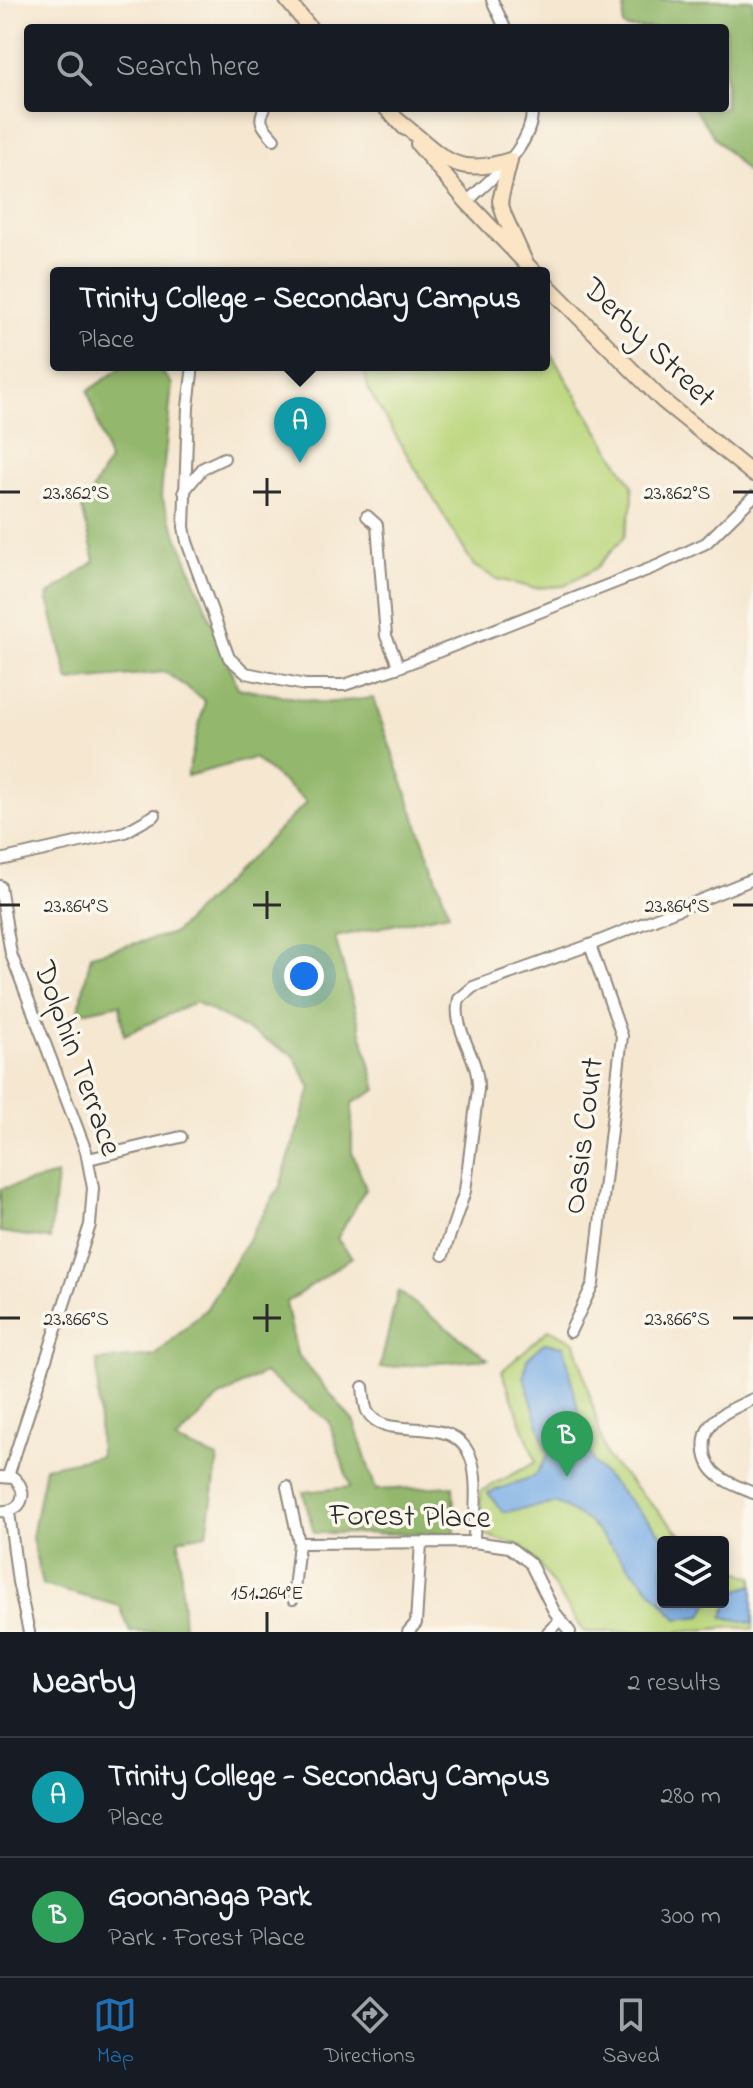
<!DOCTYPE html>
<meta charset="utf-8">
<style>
:root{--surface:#171b24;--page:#242831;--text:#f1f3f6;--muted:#9ea1a6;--line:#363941;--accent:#1f6fb2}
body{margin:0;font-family:"Indie Flower",sans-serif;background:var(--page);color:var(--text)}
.controls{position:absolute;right:24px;bottom:24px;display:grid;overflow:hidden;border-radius:8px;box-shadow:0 4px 12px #0003}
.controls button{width:72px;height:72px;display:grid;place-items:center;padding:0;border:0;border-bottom:2px solid var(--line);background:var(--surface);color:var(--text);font:40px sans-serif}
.you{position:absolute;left:304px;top:976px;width:28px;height:28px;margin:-20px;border:6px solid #fff;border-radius:50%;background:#1a73e8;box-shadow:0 0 0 12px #1a73e833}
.badge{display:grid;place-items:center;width:52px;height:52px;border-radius:50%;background:var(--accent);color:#fff;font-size:26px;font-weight:700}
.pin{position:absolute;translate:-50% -66px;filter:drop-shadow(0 2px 4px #0008)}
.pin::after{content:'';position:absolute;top:42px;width:28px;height:24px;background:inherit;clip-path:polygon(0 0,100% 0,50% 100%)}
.popup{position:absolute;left:50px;top:267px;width:500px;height:104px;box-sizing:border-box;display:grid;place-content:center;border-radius:8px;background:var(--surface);filter:drop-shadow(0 2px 6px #0005);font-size:26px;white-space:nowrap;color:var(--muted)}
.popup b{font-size:30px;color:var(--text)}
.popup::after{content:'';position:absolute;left:50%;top:100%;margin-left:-16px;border:16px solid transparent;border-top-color:var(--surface)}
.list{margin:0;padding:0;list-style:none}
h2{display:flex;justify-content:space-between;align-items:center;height:104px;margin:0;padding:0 32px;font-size:34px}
h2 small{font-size:26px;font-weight:400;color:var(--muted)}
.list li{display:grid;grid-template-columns:52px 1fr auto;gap:24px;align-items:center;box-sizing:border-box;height:120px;padding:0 32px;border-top:2px solid var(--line)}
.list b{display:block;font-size:30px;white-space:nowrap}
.list p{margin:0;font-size:26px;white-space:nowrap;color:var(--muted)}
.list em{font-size:26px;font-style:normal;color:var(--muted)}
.icon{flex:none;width:44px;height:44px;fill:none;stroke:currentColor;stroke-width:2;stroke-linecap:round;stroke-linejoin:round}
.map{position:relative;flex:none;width:753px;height:1632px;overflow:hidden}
.search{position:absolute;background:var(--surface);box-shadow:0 4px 12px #0003;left:24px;right:24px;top:24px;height:88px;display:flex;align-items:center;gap:20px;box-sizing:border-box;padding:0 28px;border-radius:8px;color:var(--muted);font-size:30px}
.sheet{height:344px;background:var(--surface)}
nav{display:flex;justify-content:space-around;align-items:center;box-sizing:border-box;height:112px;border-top:2px solid var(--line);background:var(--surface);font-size:22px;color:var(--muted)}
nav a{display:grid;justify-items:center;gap:4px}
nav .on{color:var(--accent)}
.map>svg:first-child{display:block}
.green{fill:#bad67c;stroke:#728054;stroke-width:2}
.forest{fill:#93b76c;stroke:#5f714c;stroke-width:2}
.water{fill:#79ade6;stroke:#526c88;stroke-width:2}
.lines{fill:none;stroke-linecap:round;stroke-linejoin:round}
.street-casing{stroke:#90897e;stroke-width:14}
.secondary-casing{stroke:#90897e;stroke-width:18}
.street{stroke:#fff;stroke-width:10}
.secondary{stroke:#fce5c4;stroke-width:14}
.ticks{fill:none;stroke:#2b2b2b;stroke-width:3}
.labels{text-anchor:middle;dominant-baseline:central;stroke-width:7;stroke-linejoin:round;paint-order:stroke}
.street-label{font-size:32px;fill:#2b2b2b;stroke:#fbf7ec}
.ticks-label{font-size:20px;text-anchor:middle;fill:#2b2b2b;stroke:#fbf7ec;stroke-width:7;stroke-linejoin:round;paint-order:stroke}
</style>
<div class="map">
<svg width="753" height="1632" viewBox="0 0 753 1632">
<rect width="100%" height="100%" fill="#fbf7ec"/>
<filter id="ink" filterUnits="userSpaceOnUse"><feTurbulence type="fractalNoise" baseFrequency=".0125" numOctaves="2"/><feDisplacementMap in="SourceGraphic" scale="16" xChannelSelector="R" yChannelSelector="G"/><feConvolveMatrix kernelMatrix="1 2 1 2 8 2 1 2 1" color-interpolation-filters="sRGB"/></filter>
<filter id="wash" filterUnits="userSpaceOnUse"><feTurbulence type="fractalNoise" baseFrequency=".006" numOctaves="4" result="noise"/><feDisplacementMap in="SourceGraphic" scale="32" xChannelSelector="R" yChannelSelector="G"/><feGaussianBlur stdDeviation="1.8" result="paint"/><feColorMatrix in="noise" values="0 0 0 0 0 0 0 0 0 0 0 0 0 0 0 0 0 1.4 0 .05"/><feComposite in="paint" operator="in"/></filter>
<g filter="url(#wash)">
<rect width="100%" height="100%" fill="#f5e7d0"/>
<g class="green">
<path d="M544,343l88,142 1,15 -9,37 -28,31 -32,18 -30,2 -37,-9 -23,-13 -105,-175 -6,-24 181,-2z"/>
<path d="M549,1329l26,13 32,116 81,84h-25v60h60v-38l23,11 7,1v53l-19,-2 -57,5h-93l-41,-62 -20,-23 -37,-12 -6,-5 1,-39 55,-29 -34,-91z"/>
</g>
<g class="forest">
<path d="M625,0h128v179l-37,-40 -22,-31h31v-80h-99l-3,-3z"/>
<path d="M125,365h31l16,19 -11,111 77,193 86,15 49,-5 76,215 -114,24 42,153 -25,13v49l14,36 -29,51 15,18 -66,46 11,51 57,68 22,68 77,-4 2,48 -141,-1 -11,-41 47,-5 -21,-66 -65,-48 -46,25 -42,43 42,17 -11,76 -28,5 5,93h-54l-10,-26 -78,-21 -10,-47 13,-71 55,-11 -3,-95 58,-5 52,-48 73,-122 31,-98 -18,-33 -97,-53 -72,33 -4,-31 -42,9 13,-58 83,-22 133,-131 -53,-44 -67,18 18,-75 -40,-29 -96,9 -22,-85 48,-35 -13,-53 27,-47 -21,-70z"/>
<path d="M57,1175l-7,64 -50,-7v-43z"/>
<path d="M398,1291l90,68 -108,9z"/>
</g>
<g class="water">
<path d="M544,1343l20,3 20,91 10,27 75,78h-6v60h46l-7,14 -25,3 -88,-97 -32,-19 -54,9 -15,-19 47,-17 13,-21 -24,-78 3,-18z"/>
<path d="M753,1585v38l-30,-6 9,-25z"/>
</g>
</g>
<g filter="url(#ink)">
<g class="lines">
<g class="street-casing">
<g id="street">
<path d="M492,0l13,28"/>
<path d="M265,108c-9,14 0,20 9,31"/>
<path d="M467,202c25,-25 67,-55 65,-94"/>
<path d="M193,365l-5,42 -4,120 3,15 42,116 17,15 59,12h39l55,-18"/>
<path d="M184,491l19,-23 21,-10"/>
<path d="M367,516l10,9 9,111 13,31 258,-101 49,-23 47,-46"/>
<path d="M0,860l125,-28 30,-17"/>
<path d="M0,886l11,68 75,197 7,37 -3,37 -82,251"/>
<path d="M88,1159l93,-22"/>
<path d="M443,1255l22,-64 13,-102c2,-32 -27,-59 -19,-90l14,-12 117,-42 163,-66"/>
<path d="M570,1332l23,-48 29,-248 -32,-91"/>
<path d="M363,1387c1,7 1,17 4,24 19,35 87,-4 105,50 7,24 2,56 2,81"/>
<path d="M753,1399c-12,6 -28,12 -38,21 -16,15 -13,44 4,56 10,8 23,12 34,17"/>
<path d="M0,1477l14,1c16,14 8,35 -14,33"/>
<path d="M287,1487l12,56 -6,56"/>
<path d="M9,1512l9,70 11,50"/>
<path d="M299,1543l175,-1 35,5 21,16 24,48 16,21"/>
<path d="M408,1632l8,-9 5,-80"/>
<path d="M548,1632l12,-12"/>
</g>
</g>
<g class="secondary-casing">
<g id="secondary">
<path d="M287,0l23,28"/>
<path d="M386,108l19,20"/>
<path d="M400,122c42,33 53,57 110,38l-10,41 4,14 22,49"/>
<path d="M418,144l49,58 68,71"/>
<path d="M544,282l118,118 91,74"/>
</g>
</g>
<use href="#street" class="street"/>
<use href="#secondary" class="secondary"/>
</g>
</g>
<path class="ticks" d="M267,478v28M0,492h20M253,492h28M733,492h20M267,891v28M0,905h20M253,905h28M733,905h20M267,1304v28M0,1318h20M253,1318h28M733,1318h20M267,1612v20"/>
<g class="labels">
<g class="street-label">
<text transform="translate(648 344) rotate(44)">Derby Street</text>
<text transform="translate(76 1059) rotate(70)">Dolphin Terrace</text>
<text transform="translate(585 1136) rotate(-83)">Oasis Court</text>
<text transform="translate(410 1518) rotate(1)">Forest Place</text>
</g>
</g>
<g class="ticks-label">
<text x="76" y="499">23.862°S</text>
<text x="677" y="499">23.862°S</text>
<text x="76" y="912">23.864°S</text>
<text x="677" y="912">23.864°S</text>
<text x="76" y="1325">23.866°S</text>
<text x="677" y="1325">23.866°S</text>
<text x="267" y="1599">151.264°E</text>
</g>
</svg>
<div class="controls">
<button><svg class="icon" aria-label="layers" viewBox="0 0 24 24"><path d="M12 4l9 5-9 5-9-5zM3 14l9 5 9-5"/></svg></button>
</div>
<div class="you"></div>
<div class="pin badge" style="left:300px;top:463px;background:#0f9aa8">A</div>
<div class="popup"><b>Trinity College - Secondary Campus</b>Place</div>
<div class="pin badge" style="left:567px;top:1477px;background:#2e9e5b">B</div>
<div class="search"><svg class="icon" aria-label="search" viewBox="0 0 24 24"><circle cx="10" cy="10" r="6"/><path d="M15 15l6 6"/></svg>Search here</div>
</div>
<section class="sheet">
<h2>Nearby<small>2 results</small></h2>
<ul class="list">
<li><span class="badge" style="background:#0f9aa8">A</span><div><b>Trinity College - Secondary Campus</b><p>Place</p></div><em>280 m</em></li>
<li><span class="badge" style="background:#2e9e5b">B</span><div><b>Goonanaga Park</b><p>Park · Forest Place</p></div><em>300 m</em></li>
</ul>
</section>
<nav>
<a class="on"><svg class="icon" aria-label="map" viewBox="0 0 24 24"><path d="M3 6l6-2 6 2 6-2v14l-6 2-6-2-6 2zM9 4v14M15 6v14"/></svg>Map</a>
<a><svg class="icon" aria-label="directions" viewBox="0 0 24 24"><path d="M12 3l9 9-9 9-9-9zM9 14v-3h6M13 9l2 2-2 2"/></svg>Directions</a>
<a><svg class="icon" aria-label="saved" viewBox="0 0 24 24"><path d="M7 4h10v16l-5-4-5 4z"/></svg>Saved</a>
</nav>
